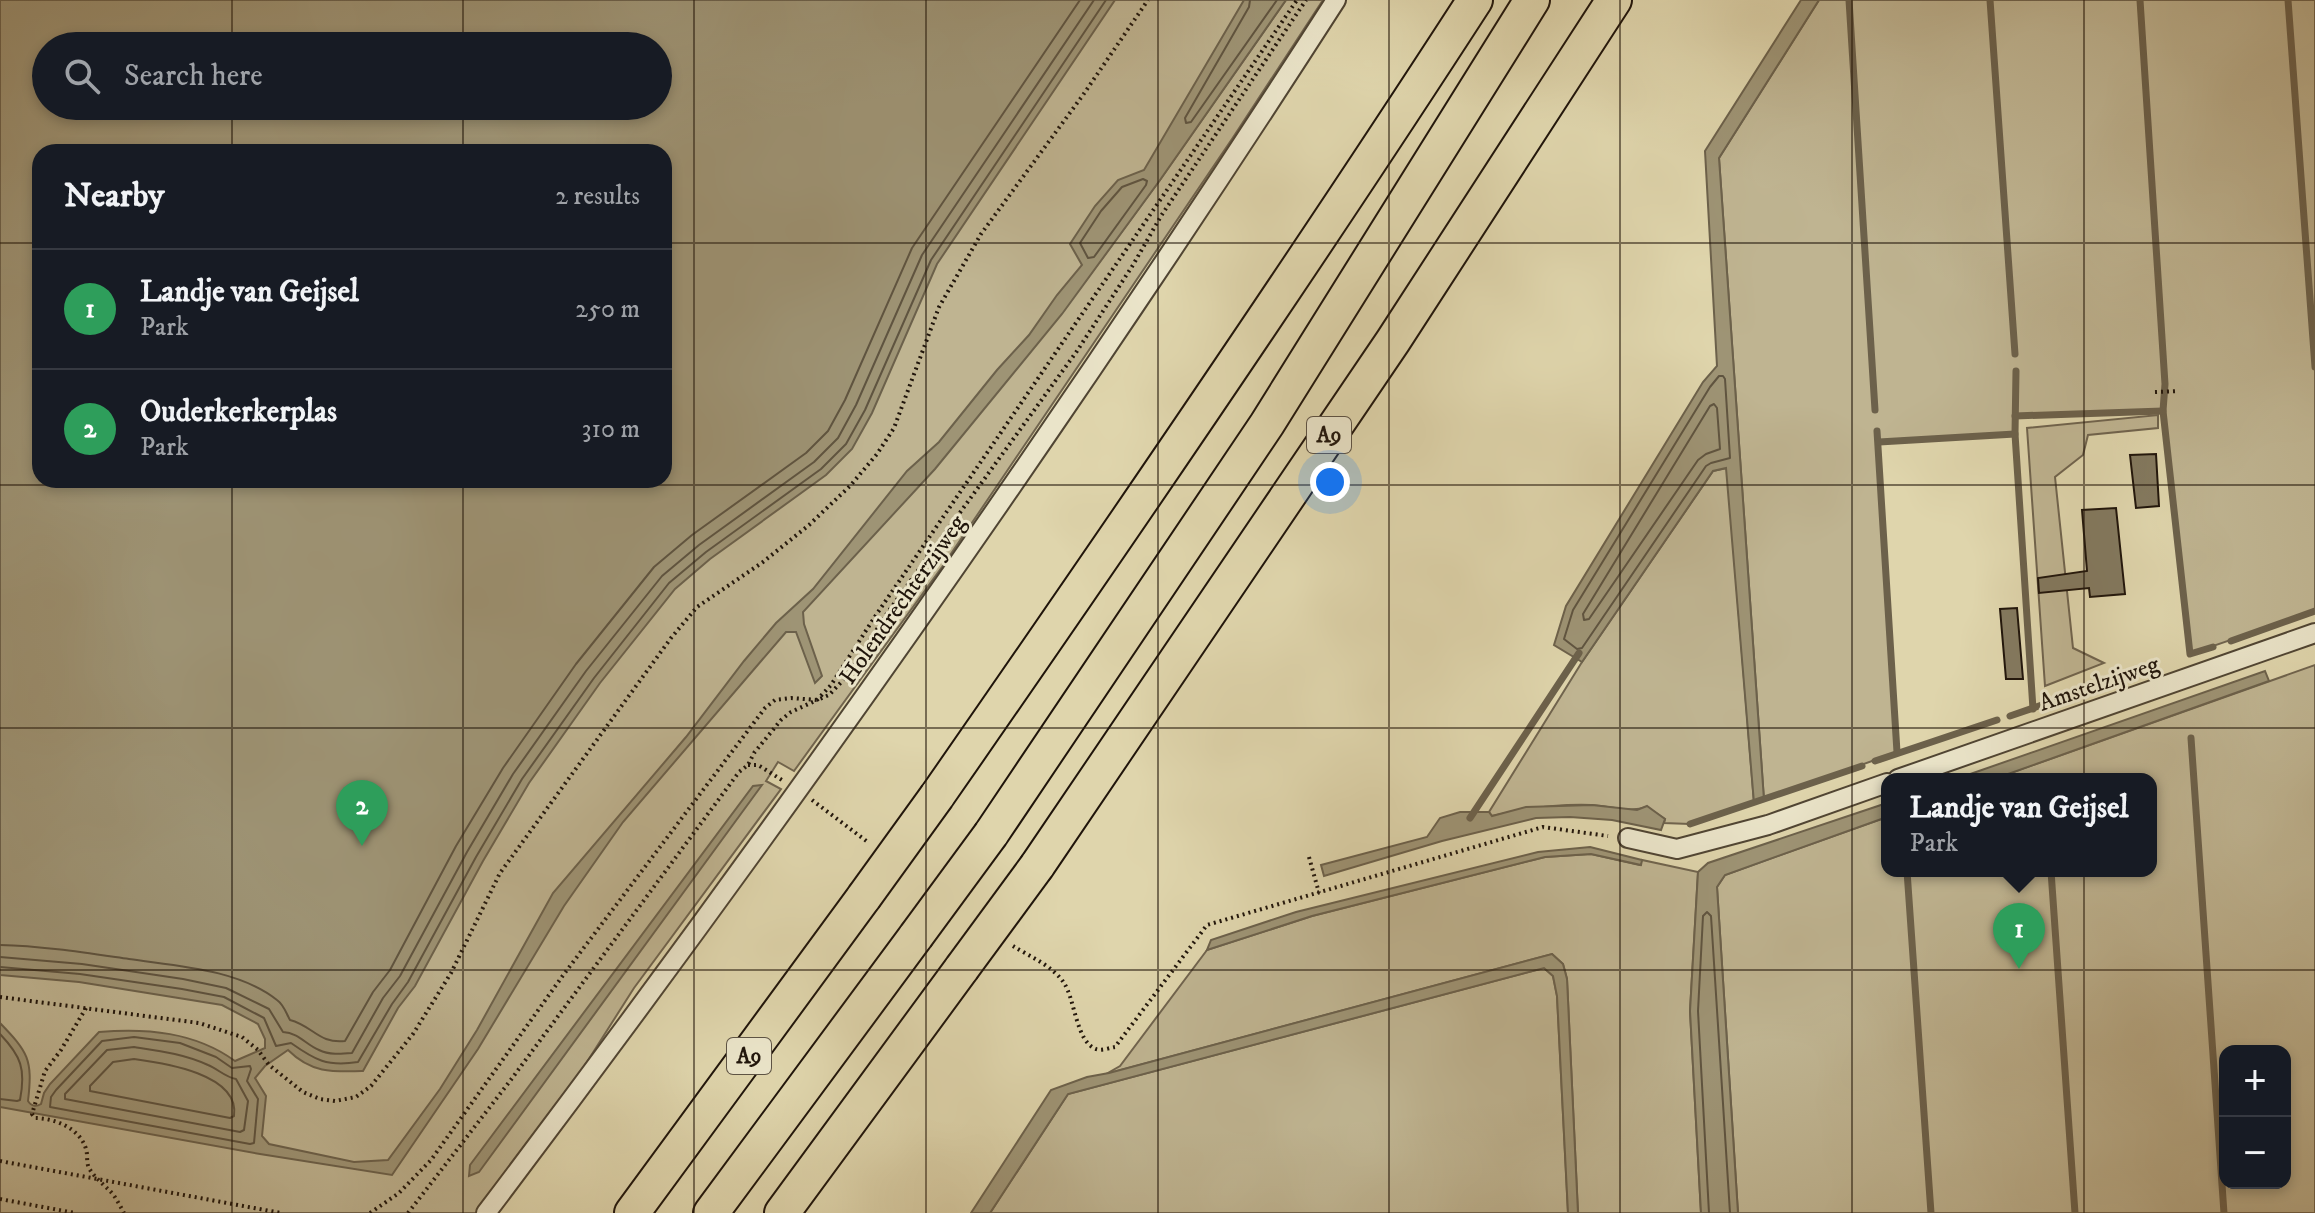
<!DOCTYPE html>
<meta charset="utf-8">
<style>
:root{--surface:#171b24;--page:#242831;--text:#f1f3f6;--muted:#9ea1a6;--line:#363941;--accent:#7c3aed}
body{margin:0;font-family:"IM FELL DW Pica",serif;background:var(--page);color:var(--text)}
.controls{position:absolute;right:24px;bottom:24px;display:grid;overflow:hidden;border-radius:16px;box-shadow:0 4px 12px #0003}
.controls button{width:72px;height:72px;display:grid;place-items:center;padding:0;border:0;border-bottom:2px solid var(--line);background:var(--surface);color:var(--text);font:40px sans-serif}
.you{position:absolute;left:1330px;top:482px;width:28px;height:28px;margin:-20px;border:6px solid #fff;border-radius:50%;background:#1a73e8;box-shadow:0 0 0 12px #1a73e833}
.badge{display:grid;place-items:center;width:52px;height:52px;border-radius:50%;background:var(--accent);color:#fff;font-size:26px;font-weight:700}
.pin{position:absolute;translate:-50% -66px;filter:drop-shadow(0 2px 4px #0008)}
.pin::after{content:'';position:absolute;top:42px;width:28px;height:24px;background:inherit;clip-path:polygon(0 0,100% 0,50% 100%)}
.popup{position:absolute;left:1881px;top:773px;width:276px;height:104px;box-sizing:border-box;display:grid;place-content:center;border-radius:16px;background:var(--surface);filter:drop-shadow(0 2px 6px #0005);font-size:26px;white-space:nowrap;color:var(--muted)}
.popup b{font-size:30px;color:var(--text)}
.popup::after{content:'';position:absolute;left:50%;top:100%;margin-left:-16px;border:16px solid transparent;border-top-color:var(--surface)}
.list{margin:0;padding:0;list-style:none}
h2{display:flex;justify-content:space-between;align-items:center;height:104px;margin:0;padding:0 32px;font-size:34px}
h2 small{font-size:26px;font-weight:400;color:var(--muted)}
.list li{display:grid;grid-template-columns:52px 1fr auto;gap:24px;align-items:center;box-sizing:border-box;height:120px;padding:0 32px;border-top:2px solid var(--line)}
.list b{display:block;font-size:30px;white-space:nowrap}
.list p{margin:0;font-size:26px;white-space:nowrap;color:var(--muted)}
.list em{font-size:26px;font-style:normal;color:var(--muted)}
.icon{flex:none;width:44px;height:44px;fill:none;stroke:currentColor;stroke-width:2;stroke-linecap:round;stroke-linejoin:round}
.map{position:relative;flex:none;width:2315px;height:1213px;overflow:hidden}
.search{position:absolute;background:var(--surface);box-shadow:0 4px 12px #0003;left:32px;top:32px;width:640px;height:88px;display:flex;align-items:center;gap:20px;box-sizing:border-box;padding:0 28px;border-radius:44px;color:var(--muted);font-size:30px}
.panel{position:absolute;background:var(--surface);box-shadow:0 4px 12px #0003;left:32px;top:144px;width:640px;height:344px;border-radius:24px}
.map>svg:first-child{display:block}
.green{fill:#bfb491;stroke:#70644e;stroke-width:2;fill-rule:evenodd}
.water{fill:#9e9475;stroke:#6c614b;stroke-width:2;fill-rule:evenodd}
.lines{fill:none;stroke-linecap:round;stroke-linejoin:round}
.shore{stroke:#5f5440;stroke-width:2}
.stream{stroke:#6c614b;stroke-width:7}
.building{fill:#83795f;stroke:#20150b;stroke-width:2}
.street-casing{stroke:#504533;stroke-width:22}
.highway-casing{stroke:#20150b;stroke-width:38}
.path{stroke:#20150b;stroke-width:4;stroke-dasharray:2 4;stroke-linecap:butt}
.street{stroke:#eae4c9;stroke-width:18}
.highway{stroke:#dfd5ac;stroke-width:34}
.highway-bridge-casing{stroke:#20150b;stroke-width:38;stroke-linecap:butt}
.highway-bridge{stroke:#dfd5ac;stroke-width:34}
.grid{fill:none;stroke:#20150b;stroke-width:2;stroke-opacity:0.55}
.labels{text-anchor:middle;dominant-baseline:central;stroke-width:6;stroke-linejoin:round;paint-order:stroke}
.shield{fill:#eae4c9;stroke:#5d5344;stroke-width:2}
.shield-label{font-size:22px;font-weight:bold;fill:#20150b}
.street-label{font-size:24px;fill:#20150b;stroke:#eae4c9}
</style>
<div class="map">
<svg width="2315" height="1213" viewBox="0 0 2315 1213">
<rect width="100%" height="100%" fill="#dfd5ac"/>
<filter id="stains"><feTurbulence type="fractalNoise" baseFrequency=".0025" numOctaves="4"/><feColorMatrix values="0 0 0 0 .2 0 0 0 0 .09 0 0 0 0 .02 0 0 0 .5 -.17"/></filter>
<radialGradient id="worn" r=".72"><stop offset=".6" stop-color="#630" stop-opacity="0"/><stop offset="1" stop-color="#630" stop-opacity=".3"/></radialGradient>
<g class="green">
<path d="M0,0h1262l-184,291 82,-111 126,-180h37l-91,139 -290,428 -148,204 -16,-9 -12,19 15,8 -147,199 -143,225h-491zM46,46h612v60h-612zM40,152h624v328h-624z"/>
<path d="M1819,0h496v611l-125,43 -27,-243 -147,5 -1,18 -136,8 18,310 -133,48 -45,-642z"/>
<path d="M2158,415v13l-70,7 -5,20 -28,22 18,171 31,15 -59,23 -18,-258z"/>
<path d="M1727,468l27,335 -64,21 -26,-1 1,-4 -18,-12c-18,6 -37,-1 -56,-2 -34,-1 -66,3 -99,11l-3,-4 93,-150 131,-191z"/>
<path d="M2315,665v548h-577l-21,-326 8,-12 162,-58v54h264v-92h-157zM2225,1051h60v132h-60z"/>
<path d="M1591,854l49,11 2,-5 56,12 -8,139 11,202h-123l-11,-234 -4,-15 -11,-10 -446,120 14,-8 87,-116 105,-34 233,-59z"/>
<path d="M1544,968l9,8 4,20 11,217h-578l78,-119z"/>
</g>
<g class="water">
<path d="M0,0h1115l-178,264 -65,149 -20,36 -26,26 -116,84 -35,30 -75,94 -71,100 -46,78 -68,125 -17,22 -35,63c-31,1 -52,2 -75,-21l-23,16 -10,12 11,18 -4,40 7,8 85,18 34,-2 52,-71 37,-59 76,-137 133,-156 58,-76 32,-38 37,-34 94,-118 32,-29 58,-72 32,-35 28,-40 25,-30 -12,-21 25,-38 23,-26 26,-10 100,-170h42l-126,180 -98,134 -127,155 -132,143 1,12 18,52 -7,7 -19,-51h-10l-163,190 -59,84 -86,143 -86,126 -132,-21 -260,-47v-84c28,29 33,36 28,78 3,5 8,6 13,3l3,-11 6,-9 49,-52c48,-4 96,0 136,29l30,-13v-9l-7,-15 -36,-19 -143,-23 -79,-7zM46,46h612v60h-612zM40,152h624v328h-624z"/>
<path d="M1801,0h18l-100,158 45,642 -10,3 -28,-335 -13,3 -131,191 -28,-17 12,-39 137,-224 14,-16 -12,-215z"/>
<path d="M2265,671l4,10 -275,98h-38z"/>
<path d="M762,785l-283,387 -10,4 1,-11 283,-379z"/>
<path d="M1887,803v14l-162,58 -8,12 21,326h-37l-11,-202 8,-139 10,-9z"/>
<path d="M1592,805l45,5 10,-4 18,13 -4,11 -49,-10 -42,-3 -34,1 -94,23 -118,35 -3,-11 106,-28 13,-19 20,-6h29l3,4 34,-9z"/>
<path d="M1590,847l52,13 -1,5 -50,-11 -46,3 -233,59 -105,34 4,-10 85,-28 242,-60z"/>
<path d="M1552,954l11,10 4,15 11,234h-10l-11,-217 -4,-20 -9,-8 -476,126 -78,119h-19l80,-123 36,-13 22,-4z"/>
</g>
<g class="lines">
<g class="shore">
<path d="M1250,0l-1,7 -64,111 1,5 5,-1 86,-122"/>
<path d="M1143,179l4,2 -1,4 -52,72 -6,1 -8,-15 21,-32 21,-24z"/>
<path d="M1719,376h4l2,3 5,79 -19,5 -5,3 -124,182 -5,1 -13,-10 9,-29 137,-223z"/>
<path d="M1714,404l3,4 3,41 -14,5 -8,6 -109,159 -5,1 -1,-6 127,-208z"/>
<path d="M0,945c43,1 87,8 129,14 47,7 109,10 148,41 7,5 9,13 13,20 23,6 29,24 55,21l28,-49 17,-22 66,-124 47,-78 73,-104 78,-97 38,-32 114,-82 22,-22 17,-31 67,-152 168,-248"/>
<path d="M0,957l82,7 101,15 43,9 43,21 14,23c16,1 22,12 36,18 10,5 22,4 33,3l31,-55 17,-22 67,-124 46,-78 73,-103 76,-95 37,-31 115,-83 24,-24 18,-33 66,-150 172,-255"/>
<path d="M0,967l80,7 102,15 42,8 40,21 12,28 15,-3c24,17 36,24 67,19l34,-58 16,-22 68,-125 46,-78 72,-101 75,-95 37,-31 115,-83 25,-25 19,-34 66,-150 175,-260"/>
<path d="M0,1034c21,22 26,35 20,66l-3,1 -17,-2"/>
<path d="M134,1037l46,6 36,14 16,11 18,-2 1,3 -4,12 11,18 -4,44 -4,1 -200,-37 1,-10 5,-7 46,-49z"/>
<path d="M134,1047c26,4 50,7 74,18 10,4 17,12 28,14l12,22 -4,29 -4,2 -175,-33v-5l42,-44z"/>
<path d="M134,1059c30,4 106,15 100,57l-4,2 -140,-27v-5l23,-24z"/>
<path d="M1709,1213l-11,-202 5,-95 4,-4 4,4 19,297"/>
</g>
<g class="stream">
<path d="M1849,0l26,410"/>
<path d="M1990,0l25,354"/>
<path d="M2140,0l25,384 -2,27 27,243 23,-7"/>
<path d="M2288,0l27,367"/>
<path d="M2016,371l-1,63 18,275"/>
<path d="M2015,416l148,-5"/>
<path d="M1877,431l20,321"/>
<path d="M1879,442l136,-8"/>
<path d="M2231,641l84,-30"/>
<path d="M2010,716l145,-50"/>
<path d="M2191,738l33,475"/>
<path d="M1875,761l122,-41"/>
<path d="M1470,818l109,-165"/>
<path d="M1690,824l172,-58"/>
<path d="M1907,871l24,342"/>
<path d="M2051,871l24,342"/>
</g>
</g>
<g class="building">
<path d="M2156,454l3,52 -23,2 -6,-53z"/>
<path d="M2116,508l9,86 -35,3 -1,-9 -50,5 -1,-15 49,-7 -5,-61z"/>
<path d="M2017,608l6,71h-17l-6,-70z"/>
</g>
<g class="lines">
<g class="street-casing">
<g id="street">
<path d="M1898,779l417,-146"/>
<path d="M1628,838l49,11 91,-24 119,-42"/>
<path d="M486,1213c298,-394 583,-798 850,-1213"/>
</g>
</g>
<g class="highway-casing">
<g id="highway">
<path d="M937,796c183,-263 364,-527 538,-796"/>
<path d="M991,834l276,-410 265,-424"/>
<path d="M1037,866l356,-525 221,-341"/>
<path d="M632,1213l232,-316"/>
<path d="M711,1213l205,-277"/>
<path d="M782,1213l180,-245"/>
</g>
</g>
<g class="path">
<path d="M2155,392l23,-1"/>
<path d="M748,765h10l24,15"/>
<path d="M812,800l57,43"/>
<path d="M1309,857l10,36"/>
<path d="M1013,946c16,10 40,20 51,37 11,16 12,59 32,66 5,2 13,-1 19,-2l92,-122 336,-98 65,9"/>
<path d="M0,997l199,26 43,14 16,13 11,15 34,27 17,7 15,2 21,-4 15,-11 42,-52 38,-61 49,-100 171,-235 26,-31 66,-45 46,-37 41,-39 27,-32 17,-26 45,-121 42,-73 102,-139 65,-95"/>
<path d="M86,1008l-25,42 -16,21 -13,43 3,4c19,0 45,10 51,31 2,6 0,13 3,19 5,9 14,16 21,23 6,6 10,15 14,22"/>
<path d="M0,1161l281,52"/>
<path d="M0,1199l75,14"/>
<path d="M370,1213l29,-20 32,-33 133,-186 201,-266 10,-8 16,-2 26,2 12,-5 19,-20 40,-63 189,-261 56,-86 28,-49 145,-216"/>
<path d="M408,1213l102,-132 229,-309 9,-7 6,-12 27,-33 10,-8 26,-12 14,-15 45,-70 421,-615"/>
</g>
<use href="#street" class="street"/>
<use href="#highway" class="highway"/>
<g class="highway-bridge-casing">
<g id="highway-bridge">
<path d="M864,897l73,-101"/>
<path d="M916,936l75,-102"/>
<path d="M962,968l75,-102"/>
</g>
</g>
<use href="#highway-bridge" class="highway-bridge"/>
</g>
<path class="grid" d="M232,0v46M463,0v46M694,0v1213M926,0v1213M1158,0v1213M1389,0v1213M1620,0v1213M1852,0v1213M2084,0v1213M232,106v46M463,106v46M0,243h40M664,243h1651M232,480v733M463,480v733M0,485h2315M0,728h2315M0,970h2315"/>
<g class="labels">
<g class="shield">
<rect x="1307" y="417" width="44" height="36" rx="6"/>
<rect x="727" y="1038" width="44" height="36" rx="6"/>
</g>
<g class="shield-label">
<text x="1329" y="435">A9</text>
<text x="749" y="1056">A9</text>
</g>
<g class="street-label">
<text transform="translate(903 600) rotate(-55)">Holendrechterzijweg</text>
<text transform="translate(2099 684) rotate(-19)">Amstelzijweg</text>
</g>
</g>
<rect width="100%" height="100%" filter="url(#stains)"/>
<rect width="100%" height="100%" fill="url(#worn)"/>
</svg>
<div class="controls">
<button>+</button>
<button>−</button>
</div>
<div class="you"></div>
<div class="pin badge" style="left:2019px;top:969px;background:#2e9e5b">1</div>
<div class="popup"><b>Landje van Geijsel</b>Park</div>
<div class="pin badge" style="left:362px;top:846px;background:#2e9e5b">2</div>
<div class="search"><svg class="icon" aria-label="search" viewBox="0 0 24 24"><circle cx="10" cy="10" r="6"/><path d="M15 15l6 6"/></svg>Search here</div>
<section class="panel">
<h2>Nearby<small>2 results</small></h2>
<ul class="list">
<li><span class="badge" style="background:#2e9e5b">1</span><div><b>Landje van Geijsel</b><p>Park</p></div><em>250 m</em></li>
<li><span class="badge" style="background:#2e9e5b">2</span><div><b>Ouderkerkerplas</b><p>Park</p></div><em>310 m</em></li>
</ul>
</section>
</div>
